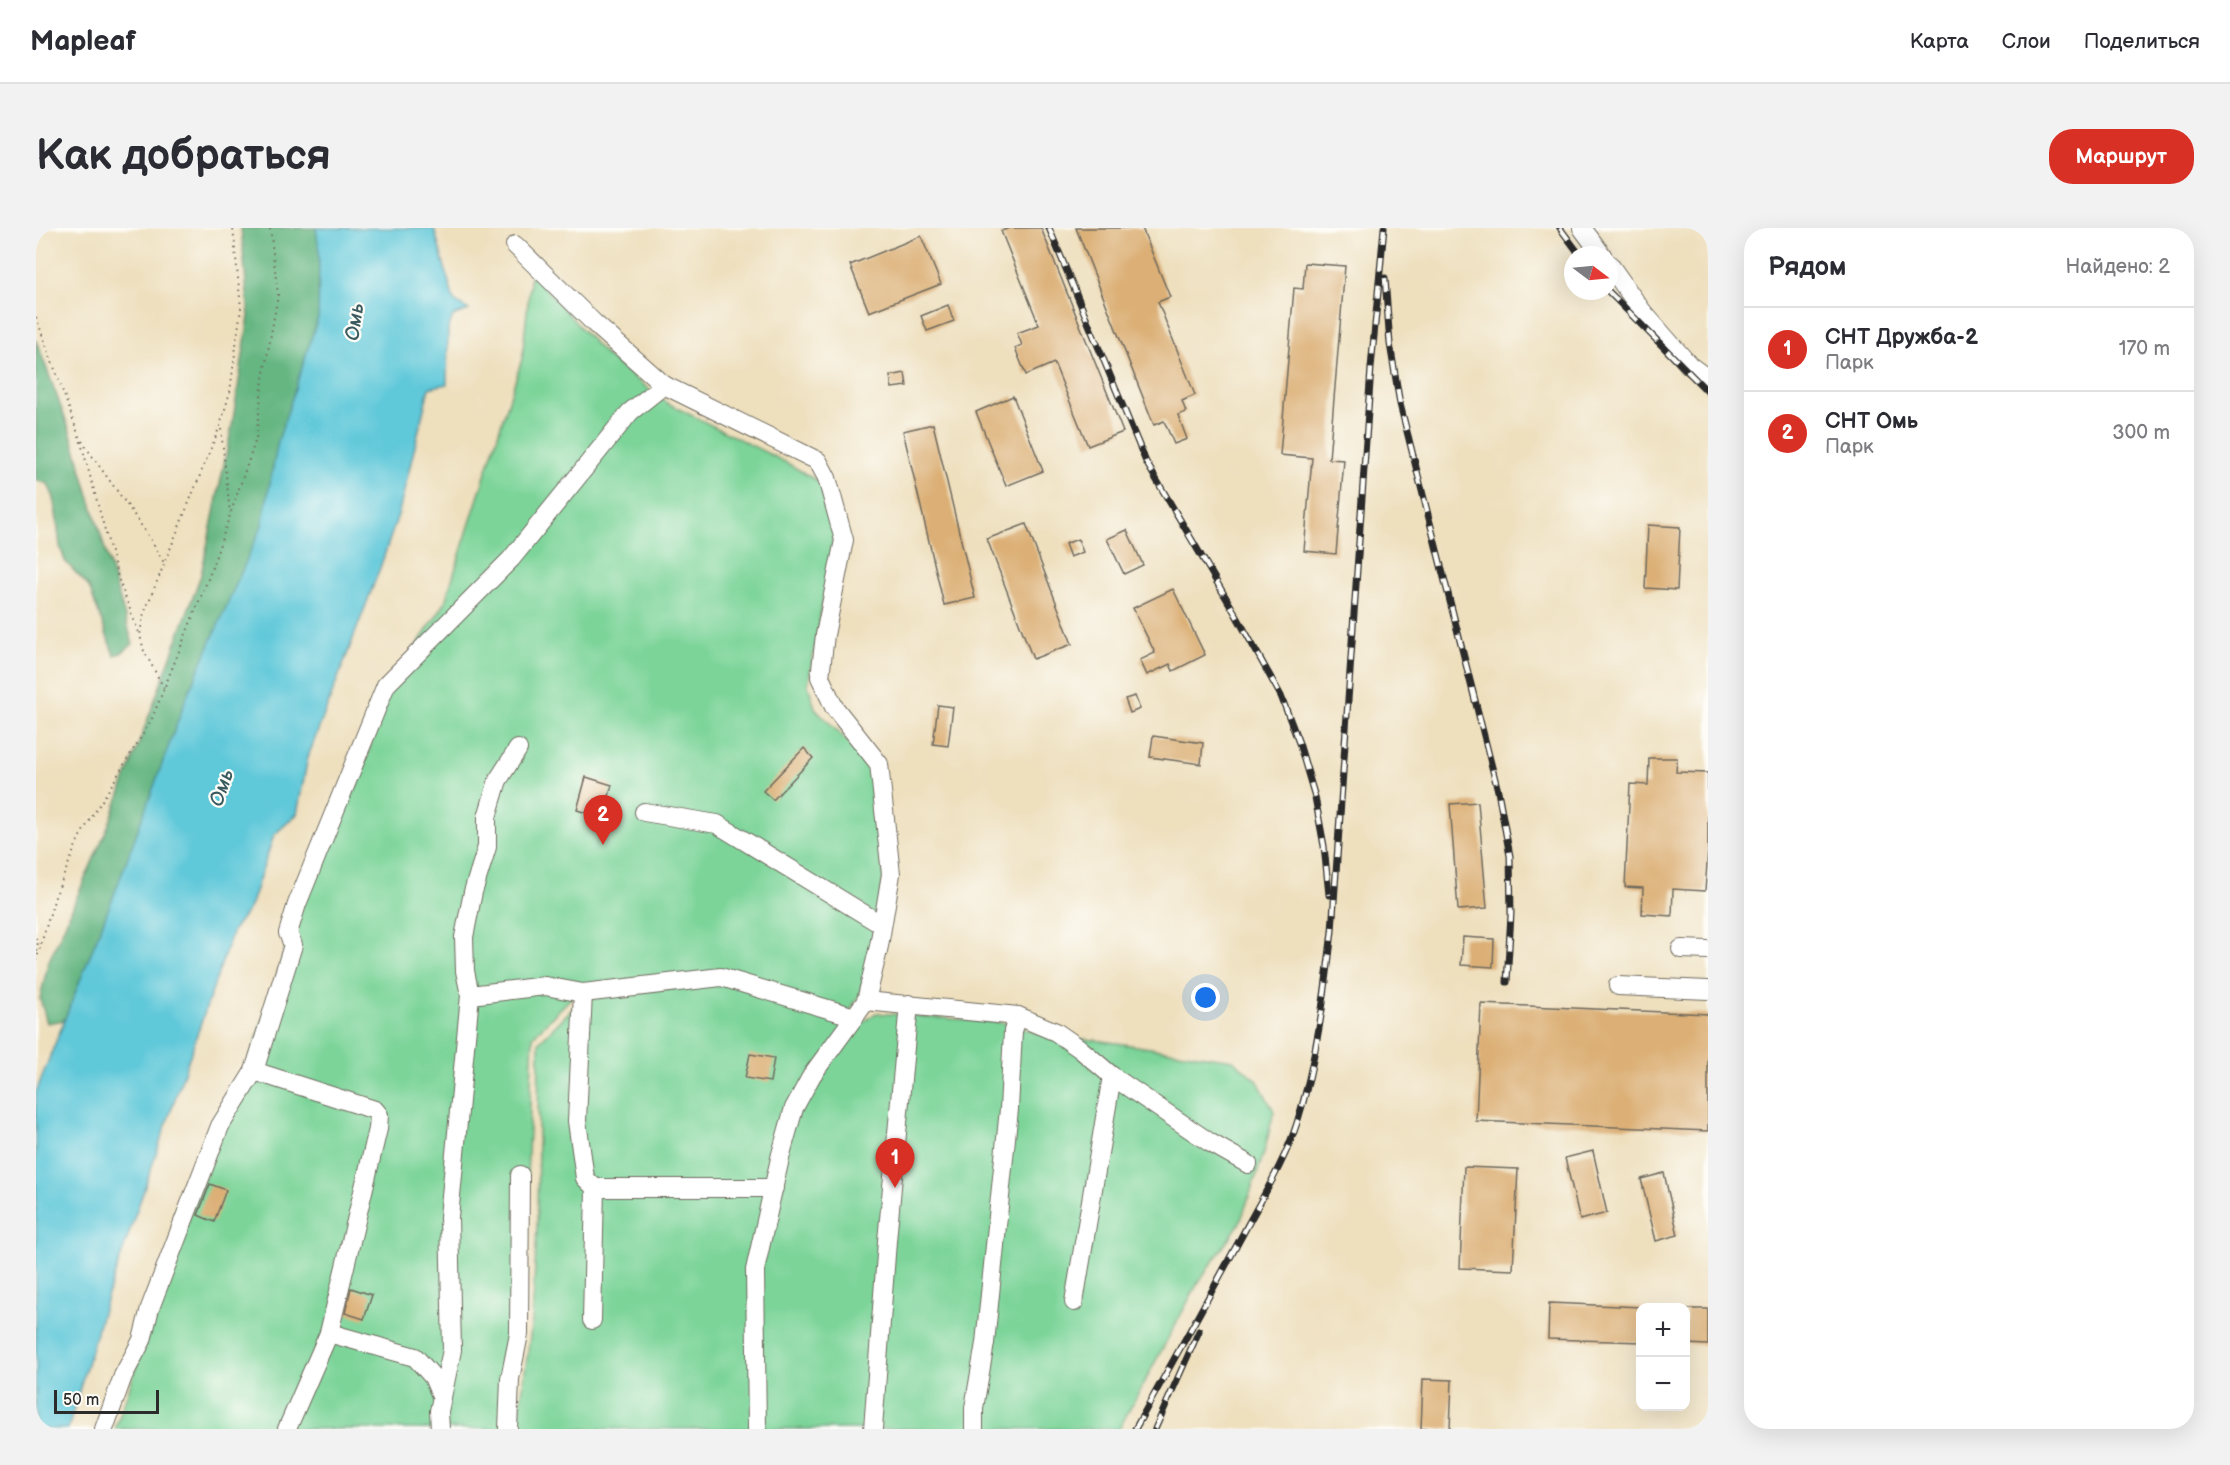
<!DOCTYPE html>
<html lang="ru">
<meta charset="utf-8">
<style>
:root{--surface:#fff;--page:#f2f2f3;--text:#2b2b33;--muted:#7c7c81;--line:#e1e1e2;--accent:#d93025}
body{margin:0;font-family:"Balsamiq Sans",sans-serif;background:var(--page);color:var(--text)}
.controls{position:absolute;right:18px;bottom:18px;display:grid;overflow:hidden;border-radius:12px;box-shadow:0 6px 24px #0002}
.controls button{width:54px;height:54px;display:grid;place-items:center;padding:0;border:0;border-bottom:2px solid var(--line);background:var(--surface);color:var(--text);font:30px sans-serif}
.compass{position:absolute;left:1528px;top:18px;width:54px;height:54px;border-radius:50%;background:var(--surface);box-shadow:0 6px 24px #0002;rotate:106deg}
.scale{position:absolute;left:18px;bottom:15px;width:105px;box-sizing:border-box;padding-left:6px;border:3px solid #2b2b2b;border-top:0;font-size:16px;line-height:21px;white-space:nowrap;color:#2b2b2b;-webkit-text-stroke:4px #fdfcf7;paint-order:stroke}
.you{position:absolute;left:1170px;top:770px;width:21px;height:21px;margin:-15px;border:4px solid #fff;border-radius:50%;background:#1a73e8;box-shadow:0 0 0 9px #1a73e833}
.badge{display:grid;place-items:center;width:39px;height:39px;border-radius:50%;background:var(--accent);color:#fff;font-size:20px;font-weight:700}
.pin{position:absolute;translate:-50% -50px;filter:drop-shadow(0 2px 3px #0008)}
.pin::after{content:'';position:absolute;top:32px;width:21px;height:18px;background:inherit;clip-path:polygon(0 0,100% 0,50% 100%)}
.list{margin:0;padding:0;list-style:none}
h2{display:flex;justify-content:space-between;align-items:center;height:78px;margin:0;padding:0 24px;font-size:26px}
h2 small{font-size:20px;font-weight:400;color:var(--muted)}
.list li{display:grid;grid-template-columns:39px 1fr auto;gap:18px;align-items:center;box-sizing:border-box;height:84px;padding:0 24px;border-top:2px solid var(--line)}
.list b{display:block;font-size:22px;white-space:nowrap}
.list p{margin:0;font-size:20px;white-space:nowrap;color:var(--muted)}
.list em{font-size:20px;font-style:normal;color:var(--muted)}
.map{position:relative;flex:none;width:1672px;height:1201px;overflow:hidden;border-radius:24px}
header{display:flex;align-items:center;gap:36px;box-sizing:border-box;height:84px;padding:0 30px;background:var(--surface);border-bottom:2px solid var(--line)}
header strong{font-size:28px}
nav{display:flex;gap:33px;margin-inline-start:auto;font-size:21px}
.intro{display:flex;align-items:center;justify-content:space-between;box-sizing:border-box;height:144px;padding:0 36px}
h1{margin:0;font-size:42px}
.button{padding:15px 27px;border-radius:24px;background:var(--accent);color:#fff;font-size:21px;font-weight:700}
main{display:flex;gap:36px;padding:0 36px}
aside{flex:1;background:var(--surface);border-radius:24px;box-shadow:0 6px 24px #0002}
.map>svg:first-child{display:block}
.green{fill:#7cd499;stroke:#548062;stroke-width:1.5}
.forest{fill:#65b681;stroke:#487056;stroke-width:1.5}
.water{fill:#5ec8d9;stroke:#447a82;stroke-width:1.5}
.building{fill:#dbaf75}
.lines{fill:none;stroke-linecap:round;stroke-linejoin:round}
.minor-casing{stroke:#6f6a5e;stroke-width:20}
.path{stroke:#6f6a5e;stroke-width:2;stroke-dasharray:1.5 4.5;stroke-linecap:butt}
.minor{stroke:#fff;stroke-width:18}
.rail-casing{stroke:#2b2b2b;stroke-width:7}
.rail{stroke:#fdfcf7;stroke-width:4.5;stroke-dasharray:14;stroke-linecap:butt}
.labels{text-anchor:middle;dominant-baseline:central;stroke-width:4.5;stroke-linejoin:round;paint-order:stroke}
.water-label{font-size:20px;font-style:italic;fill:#3a5a5f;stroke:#fdfcf7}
</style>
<header>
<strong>Mapleaf</strong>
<nav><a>Карта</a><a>Слои</a><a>Поделиться</a></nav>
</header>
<div class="intro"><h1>Как добраться</h1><a class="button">Маршрут</a></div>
<main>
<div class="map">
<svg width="1672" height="1201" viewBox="0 0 1672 1201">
<rect width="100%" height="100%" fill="#fdfcf7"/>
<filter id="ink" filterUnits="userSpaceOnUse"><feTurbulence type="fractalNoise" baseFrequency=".0167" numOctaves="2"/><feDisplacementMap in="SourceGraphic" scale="12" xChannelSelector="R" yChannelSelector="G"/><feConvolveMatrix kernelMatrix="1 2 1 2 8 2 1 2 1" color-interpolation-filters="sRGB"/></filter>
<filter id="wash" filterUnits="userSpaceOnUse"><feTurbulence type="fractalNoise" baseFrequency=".008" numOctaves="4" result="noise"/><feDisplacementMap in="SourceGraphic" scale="24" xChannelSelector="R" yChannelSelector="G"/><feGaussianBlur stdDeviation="1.35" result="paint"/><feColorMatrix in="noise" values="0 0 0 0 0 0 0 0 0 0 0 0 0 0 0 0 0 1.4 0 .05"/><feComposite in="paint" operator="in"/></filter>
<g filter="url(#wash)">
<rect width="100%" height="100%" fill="#eedfbd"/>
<g class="green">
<path d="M495,45l75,83 61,47 120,60 32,19 15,54 -26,149 7,23 55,57 4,51 10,58 -10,66 -15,57 -10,14 -85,-26 -185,5 -46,46 -6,142 -20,251h-392l71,-204 64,-166 57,-175 55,-109 25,-86 57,-84 78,-246z"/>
<path d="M688,753l117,40 21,2 14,-10 130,10 43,14 46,3 138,20 24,20 17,31 -10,42 -24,70 -42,60 -79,146h-602l15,-107 5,-94 2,-186 43,-43z"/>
</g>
<g class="forest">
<path d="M205,0h85l1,77 -45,187 -205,526 -30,5 -7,-24 8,-36 61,-139 92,-249 31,-149 17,-110z"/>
<path d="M0,112l35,94 62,210 -12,9 -7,2 -25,-68 -24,-26 -5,-15 -6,-48 -6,-14 -12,-4z"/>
</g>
<path class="water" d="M280,0h118l20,73 15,9 -16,6 -5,13 -1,55 -18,4 -30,124 -19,56 -72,189 -11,57 -23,21 -24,72 -17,23 -129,376 -36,123h-32v-337l79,-200 72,-196 75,-171 16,-84 40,-123 1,-67z"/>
<g id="blocks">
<g class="building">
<path d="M974,0h31l82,204 -35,14 -34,-83 -28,12 -11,-27 7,-3 -5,-12 22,-8 -38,-94z"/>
<path d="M1040,0h66l28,69 -12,5 37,93 -13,6 4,11 -8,3 9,24 -13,5 -10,-23 -10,4z"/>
<path d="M885,8l20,48 -72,28 -19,-47z"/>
<path d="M1269,35l40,3 -16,193 15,1 -8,94 -32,-3 8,-93 -32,-3 14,-167 9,1z"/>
<path d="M912,77l6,16 -27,10 -6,-15z"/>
<path d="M869,145l2,13 -15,2 -2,-12z"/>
<path d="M977,168l30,75 -37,15 -30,-74z"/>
<path d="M897,196l42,174 -31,7 -41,-174z"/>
<path d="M990,296l46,120 -39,15 -46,-120z"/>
<path d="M1612,297l32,2 -3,63 -32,-2z"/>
<path d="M1091,302l16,35 -19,9 -17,-35z"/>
<path d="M1042,311l5,13 -13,5 -5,-13z"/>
<path d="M1137,361l32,66 -32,16 -3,-7 -23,11 -7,-15 15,-7 -22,-45z"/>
<path d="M1099,468l5,13 -10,4 -5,-14z"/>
<path d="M902,477l15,2 -5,39 -15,-2z"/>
<path d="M1117,508l50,7 -2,21 -51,-7z"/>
<path d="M768,520l9,10 -40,42 -10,-9z"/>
<path d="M1613,530h28l-1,14 32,1v77l-3,41 -32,-2 -1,27 -30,-2 1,-26 -18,-1 5,-103 18,1z"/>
<path d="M550,549l26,8 -9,33 -26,-8z"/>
<path d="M1442,574l9,106 -29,2 -8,-106z"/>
<path d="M1427,709l31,2 -1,28 -32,-2z"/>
<path d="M1445,776l227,10v117l-232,-10z"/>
<path d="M714,826l24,4 -4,24 -25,-4z"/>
<path d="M1557,923l14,62 -27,7 -15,-62z"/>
<path d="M1428,939l54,2 -5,101 -53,-2z"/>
<path d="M1628,945l14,62 -22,6 -15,-62z"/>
<path d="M174,956l16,6 -12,32 -16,-7z"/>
<path d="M315,1060l21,7 -8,24 -19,-6z"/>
<path d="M1513,1075l92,4v35l-93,-3z"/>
<path d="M1650,1081h22v36l-22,-1z"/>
<path d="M1387,1151l29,1 -2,49h-29z"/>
</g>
</g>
</g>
<g filter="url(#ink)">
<use href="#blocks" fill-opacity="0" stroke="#6f6a5e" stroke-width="1.5"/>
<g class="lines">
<g class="minor-casing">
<g id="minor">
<path d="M1546,0l20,27"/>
<path d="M479,17l79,78 70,62"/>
<path d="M1573,36l33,47 47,54 19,14"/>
<path d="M608,584l73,12 165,101"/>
<path d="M1645,721l27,1"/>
<path d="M1582,758l90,4"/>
<path d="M547,765l-6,128 8,57 10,10h179"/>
<path d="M434,767l75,-9 38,7 138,-16 134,40"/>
<path d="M830,773l152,15 38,16 23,16 33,28 97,66 39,22"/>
<path d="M1038,1074l38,-226"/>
<path d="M556,1092l3,-132"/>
<path d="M293,1105l86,24 18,20 9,21"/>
<path d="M68,1201l19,-53 19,-36 8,-32 70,-182 34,-55"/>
<path d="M251,1201l42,-96 49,-204 1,-14 -4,-5 -121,-39 39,-126 -5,-12 9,-29 89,-219 125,-126 119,-147 34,-27 154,76 9,17 17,62 -19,95 -5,42 14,30 45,57 12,110 -12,72 -13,55 -54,74 -18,33 -13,46 -26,116 2,159"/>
<path d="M404,1201l-1,-18 13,-61 -3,-133 21,-222 -5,-24 -1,-34 9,-45 14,-45v-30l11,-37 20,-31"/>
<path d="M472,1201l2,-50 9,-45 1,-159"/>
<path d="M837,1201l14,-188 22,-237"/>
<path d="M938,1201v-21l11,-65 24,-234 4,-78 5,-15"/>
</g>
</g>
<g class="path">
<path d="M0,89l44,122 38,139 21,55"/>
<path d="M185,201l9,84"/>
<path d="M46,213c27,41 59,79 82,122"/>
<path d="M128,460l-20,-37 -4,-16 3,-19 77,-190 10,-34 11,-84 -8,-80"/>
<path d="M0,710l2,3 -2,14"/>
<path d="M0,733l19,-64 24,-59 72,-117 57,-142 48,-140 7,-60 15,-84 -8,-67"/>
</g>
<use href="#minor" class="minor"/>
<g class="rail-casing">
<g id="rail">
<path d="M1013,0l97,234 89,151 46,83 18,47 16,54 9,49 5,49"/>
<path d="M1524,0l20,27"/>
<path d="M1349,50l5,66 10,60 98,387 12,65 1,58 -4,68"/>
<path d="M1572,63l100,101"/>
<path d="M1099,1201c37,-66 74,-132 110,-199 18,-34 40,-69 52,-107 19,-60 28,-129 35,-192l39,-563 13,-140"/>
<path d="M1119,1201l44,-98"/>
</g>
</g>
<use href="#rail" class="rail"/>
</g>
</g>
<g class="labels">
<g class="water-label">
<text transform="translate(319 94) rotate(-82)">Омь</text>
<text transform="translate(186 560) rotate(-71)">Омь</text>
</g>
</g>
</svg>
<div class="controls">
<button>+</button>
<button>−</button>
</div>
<svg class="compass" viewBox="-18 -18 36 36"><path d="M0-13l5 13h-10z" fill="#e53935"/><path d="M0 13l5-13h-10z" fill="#7c7c81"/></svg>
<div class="scale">50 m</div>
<div class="you"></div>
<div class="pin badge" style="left:859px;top:960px">1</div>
<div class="pin badge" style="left:567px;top:617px">2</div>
</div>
<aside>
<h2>Рядом<small>Найдено: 2</small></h2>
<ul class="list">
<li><span class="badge">1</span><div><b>СНТ Дружба-2</b><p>Парк</p></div><em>170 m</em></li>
<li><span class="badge">2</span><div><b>СНТ Омь</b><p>Парк</p></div><em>300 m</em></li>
</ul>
</aside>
</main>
